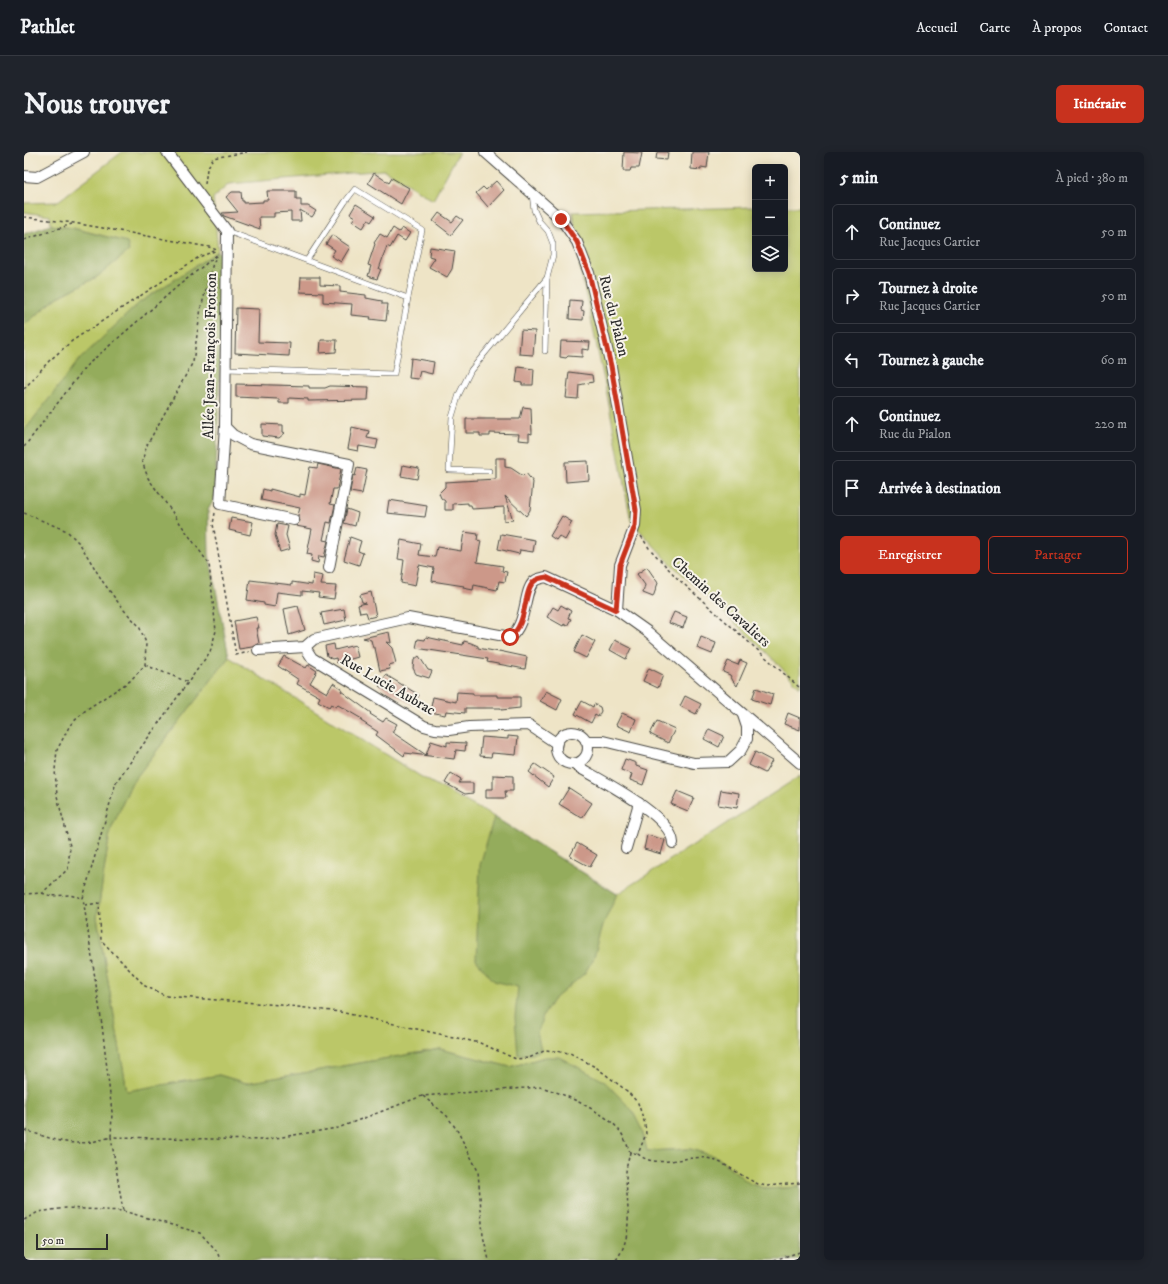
<!DOCTYPE html>
<html lang="fr">
<meta charset="utf-8">
<style>
:root{--surface:#171b24;--page:#20242c;--text:#f1f3f6;--muted:#9ea1a6;--line:#363941;--accent:#c8321e}
body{margin:0;font-family:"IM FELL DW Pica",serif;background:var(--page);color:var(--text)}
.controls{position:absolute;right:12px;top:12px;display:grid;overflow:hidden;border-radius:6px;box-shadow:0 2px 10px #0003}
.controls button{width:36px;height:36px;display:grid;place-items:center;padding:0;border:0;border-bottom:1px solid var(--line);background:var(--surface);color:var(--text);font:20px sans-serif}
.scale{position:absolute;left:12px;bottom:10px;width:72px;box-sizing:border-box;padding-left:4px;border:2px solid #2b2b2b;border-top:0;font-size:11px;line-height:14px;white-space:nowrap;color:#2b2b2b;-webkit-text-stroke:3px #f7f3e8;paint-order:stroke}
.stop{position:absolute;width:12px;height:12px;margin:-9px;border:3px solid #c8321e;border-radius:50%;background:#fff}
.stop.end{background:#c8321e;border-color:#fff;box-shadow:0 1px 4px #0008}
.list{margin:0;padding:0;list-style:none}
h2{display:flex;justify-content:space-between;align-items:center;height:52px;margin:0;padding:0 16px;font-size:17px}
h2 small{font-size:13px;font-weight:400;color:var(--muted)}
.list li{display:grid;grid-template-columns:26px 1fr auto;gap:12px;align-items:center;box-sizing:border-box;height:56px;margin:0 8px 8px;padding:0 8px;border:1px solid var(--line);border-radius:6px}
.list b{display:block;font-size:15px;white-space:nowrap}
.list p{margin:0;font-size:13px;white-space:nowrap;color:var(--muted)}
.list em{font-size:13px;font-style:normal;color:var(--muted)}
.actions{display:flex;gap:8px;padding:12px 16px}
.actions a{flex:1;padding:9px 0;border:1px solid var(--accent);border-radius:6px;text-align:center;font-size:14px;color:var(--accent)}
.actions .main{background:var(--accent);color:#fff}
.icon{flex:none;width:22px;height:22px;fill:none;stroke:currentColor;stroke-width:2;stroke-linecap:round;stroke-linejoin:round}
.map{position:relative;flex:none;width:776px;height:1108px;overflow:hidden;border-radius:6px}
header{display:flex;align-items:center;gap:24px;box-sizing:border-box;height:56px;padding:0 20px;background:var(--surface);border-bottom:1px solid var(--line)}
header strong{font-size:19px}
nav{display:flex;gap:22px;margin-inline-start:auto;font-size:14px}
.intro{display:flex;align-items:center;justify-content:space-between;box-sizing:border-box;height:96px;padding:0 24px}
h1{margin:0;font-size:28px}
.button{padding:10px 18px;border-radius:6px;background:var(--accent);color:#fff;font-size:14px;font-weight:700}
main{display:flex;gap:24px;padding:0 24px}
aside{flex:1;background:var(--surface);border-radius:6px;box-shadow:0 2px 10px #0003}
.map>svg:first-child{display:block}
.green{fill:#bbc768;stroke:#73794a}
.forest{fill:#94ac5c;stroke:#606c44}
.building{fill:#cc9889}
.lines{fill:none;stroke-linecap:round;stroke-linejoin:round}
.service-casing{stroke:#484742;stroke-width:6}
.minor-casing{stroke:#484742;stroke-width:12}
.path{stroke:#484742;stroke-width:1.5;stroke-dasharray:3 3;stroke-linecap:butt}
.service{stroke:#fff;stroke-width:5}
.minor{stroke:#fff;stroke-width:10}
.route{stroke:#c8321e;stroke-width:5}
.labels{text-anchor:middle;dominant-baseline:central;stroke-width:4;stroke-linejoin:round;paint-order:stroke}
.street-label{font-size:15px;fill:#2b2b2b;stroke:#f7f3e8}
</style>
<header>
<strong>Pathlet</strong>
<nav><a>Accueil</a><a>Carte</a><a>À propos</a><a>Contact</a></nav>
</header>
<div class="intro"><h1>Nous trouver</h1><a class="button">Itinéraire</a></div>
<main>
<div class="map">
<svg width="776" height="1108" viewBox="0 0 776 1108">
<rect width="100%" height="100%" fill="#f7f3e8"/>
<filter id="ink" filterUnits="userSpaceOnUse"><feTurbulence type="fractalNoise" baseFrequency=".025" numOctaves="2"/><feDisplacementMap in="SourceGraphic" scale="8" xChannelSelector="R" yChannelSelector="G"/><feConvolveMatrix kernelMatrix="1 2 1 2 8 2 1 2 1" color-interpolation-filters="sRGB"/></filter>
<filter id="wash" filterUnits="userSpaceOnUse"><feTurbulence type="fractalNoise" baseFrequency=".012" numOctaves="4" result="noise"/><feDisplacementMap in="SourceGraphic" scale="16" xChannelSelector="R" yChannelSelector="G"/><feGaussianBlur stdDeviation="0.9" result="paint"/><feColorMatrix in="noise" values="0 0 0 0 0 0 0 0 0 0 0 0 0 0 0 0 0 1.4 0 .05"/><feComposite in="paint" operator="in"/></filter>
<g filter="url(#wash)">
<rect width="100%" height="100%" fill="#eee4c6"/>
<g class="green">
<path d="M98,0h337l-26,48 -49,-30 -155,14 -16,14 5,53 -79,52 -115,128v-106l34,-28 39,-20 30,-35 -54,-14 -22,-3 -1,-9 -26,-4v-9l33,-1z"/>
<path d="M731,55v62h30v-62h15v480l-37,-38 -95,-88 -37,-40 -26,-137 -25,-116 -7,-56z"/>
<path d="M205,505l191,119 74,41 123,77 183,-118v411l-32,2 -18,-5 -33,-27 -27,-8 -43,2 -5,-21 -97,-73 -35,10 -70,-18 -194,34 -27,-8 -92,17 -30,-175 13,-85 21,-48z"/>
</g>
<g class="forest">
<path d="M27,73l21,3 55,14 2,9 -32,26 -39,20 -34,28v-91z"/>
<path d="M194,99l3,3 2,17 -8,227 -7,12 1,44 20,103 -98,127 -21,48 -13,85 30,174 92,-16 27,8 194,-34 70,18 35,-10h14l45,24 28,29 10,20 5,21 43,-2 27,8 33,27 18,5 32,-2v73h-776v-829l55,-71 60,-57z"/>
<path d="M470,665l123,77 -14,31 -9,32 -9,16 -32,27 -10,16 -6,16 4,18 -8,4 -15,1 -3,-38 3,-30 -24,-6 -18,-21 4,-95z"/>
</g>
<g id="blocks">
<g class="building">
<path d="M600,0l18,1 -3,15h-8l-1,3h-7z"/>
<path d="M633,0h11l-1,8 -11,-1z"/>
<path d="M668,0h17l-2,16 -6,-1v3l-10,-1z"/>
<path d="M350,21l15,10 3,-5 17,10 -8,16 -33,-21z"/>
<path d="M472,29l8,9 -16,17 -12,-14 7,-6 3,3z"/>
<path d="M243,39h29v8h5v7h7l8,5 -4,6 -12,-7 1,11h-10v-9l-17,1v4h-15l1,12 -36,-13 -2,-3 16,-1 -12,-15 6,-5h9l1,9h2v2l19,-1v-2h5z"/>
<path d="M332,52l19,12 -4,6 -3,-2 -5,8 -11,-7 3,-4 -5,-3z"/>
<path d="M415,61l13,9 5,-6 6,4 -12,15 -18,-14z"/>
<path d="M369,76l6,4 3,-4 8,5 -5,8 -8,-5 -7,12 -3,-2 -8,23h2l-4,10 -9,-3 3,-10 -3,-1 7,-21 -1,-1 6,-9 7,4z"/>
<path d="M308,83l18,12 -9,15 -10,-6 4,-6 -9,-6z"/>
<path d="M406,95l25,4 -3,18 -5,8 -18,-10 6,-9 -6,-2z"/>
<path d="M277,125h19v8l20,1v6l26,3v3l16,3v3h6l-2,17 -16,-2 1,-2 -20,-2 1,-11 -29,-2v-9l-23,-1z"/>
<path d="M546,148l12,1 -1,9 3,1 -1,9 -14,-1z"/>
<path d="M212,156l23,1 -1,33 32,1 -1,13 -54,-3z"/>
<path d="M497,178l14,1 -2,24 -14,-1z"/>
<path d="M297,188h16l-1,12 -16,1z"/>
<path d="M537,189l29,1 -1,8 -7,-1v8l-14,-1 -2,2 -6,-1z"/>
<path d="M387,206l23,4 -2,12 -12,-3 -2,8 -9,-1z"/>
<path d="M494,215l16,2 -1,16h-11v-2l-6,-1z"/>
<path d="M545,220l23,3 1,7 -14,3 -1,14 -12,-1z"/>
<path d="M212,232l73,2v2h16l5,-2 39,1 -1,13 -60,1v-2l-19,-1v5h-10v-4l-43,-2z"/>
<path d="M499,255l8,1 1,26 -3,-1v8l-11,-1 1,-6 -29,-1v3h-10v-3h-14v-14h54z"/>
<path d="M238,272l21,1v7l2,1 -6,5 -17,-2z"/>
<path d="M328,275l17,4 -2,7 11,2 -2,9 -17,-3 -1,5 -10,-2z"/>
<path d="M472,306h9v9l6,1 12,8 3,-3 7,9 -3,28 -4,6 -21,-20 8,24 -9,1v-14l-32,2 -1,-4h-3v-2l-15,1v6h-8v-9l-4,-3 -2,-5 6,-6v-5l51,-3z"/>
<path d="M564,309l1,19 -23,2 -1,-20z"/>
<path d="M294,312l23,5 -4,20h-4l-3,15 5,1 -4,18 -4,-1 -4,18 5,1 -4,16 -5,-1 -1,7 -7,-2 1,-6 -5,-1 5,-25 -16,-3 4,-5 -2,-6 2,-7 -39,-8 2,-11 7,2v-2l30,8v-3l5,1 5,-28 7,1z"/>
<path d="M379,313l16,3 -2,11 -16,-3z"/>
<path d="M333,316l10,2 -5,24 -12,-2 3,-17 2,1z"/>
<path d="M365,348l38,6 -2,11 -38,-4z"/>
<path d="M323,357l11,4 -3,13 -11,-3z"/>
<path d="M538,364l10,6 -4,7 2,2 -5,9 -6,-4 -3,4 -6,-4z"/>
<path d="M207,366l22,4 -3,13 -21,-5z"/>
<path d="M253,372l11,2 -2,9 4,14 -10,3 -5,-17z"/>
<path d="M440,380l14,2 -1,6 4,1 -4,21 26,4 -1,5 5,1 -2,10 -6,-1 -2,9 -23,-5 -1,5 -10,-2 1,-2 -32,-5 2,-13 -15,-3 -4,21 -14,-3 3,-23 -6,-1 3,-19 20,4 -2,11 16,2 2,-10 24,4z"/>
<path d="M477,382l34,6 -2,12 -13,-2 -1,4 -21,-5z"/>
<path d="M326,385l11,4 -3,10 5,2 -4,12 -15,-5z"/>
<path d="M623,415l11,16 -5,14 -10,-4 2,-8 -8,-11z"/>
<path d="M289,422l10,2 -2,9 15,1 -2,13 -16,-2 1,-4 -17,-2v4l-25,-3 -2,15 -11,-2v-2l-17,-3 3,-20 42,5v-3l20,3z"/>
<path d="M347,440l5,24 -8,2 -2,-6 -6,1 -2,-8 8,-2 -4,-1 -2,-7z"/>
<path d="M537,453l10,6 -3,7 3,1 -4,7 -3,-2 -1,2 -16,-9 6,-10 5,3z"/>
<path d="M274,454l7,24 -16,5 -5,-26z"/>
<path d="M320,457l2,11 -22,5 -3,-12z"/>
<path d="M650,460l13,5 -4,11 -14,-5z"/>
<path d="M232,465l3,11h-3l3,15 -7,4 -13,2 -5,-28z"/>
<path d="M365,480l2,11 -5,-1 6,6 4,15 -7,2 1,4 -10,2 -5,-23h-2l-2,-8 -8,-2z"/>
<path d="M558,483l13,7 -9,16 -12,-6z"/>
<path d="M402,485l37,8 1,-4 7,2 7,3v2l21,4v-1l28,6 -2,12 -38,-7 1,-3 -72,-11 2,-9 7,1z"/>
<path d="M677,485l15,6 -4,11 -15,-6z"/>
<path d="M591,488l16,8 -5,11 -16,-9z"/>
<path d="M310,492l1,6 20,-5 3,12 -21,6 -1,-5 -4,1 -5,-3 -2,-10z"/>
<path d="M260,504l22,12 2,-3 9,6 -7,12 17,10 6,-10 9,6 -1,2 30,22 -1,1 13,8 3,-4 11,6 -5,8 34,23 5,-14 16,5v-4l19,1 -1,8 -9,-1 -2,9 -49,-6 -1,3 -28,-21 2,-3 -17,-11 1,-2 -24,-14 -2,2 -5,-3 -2,3 -11,-6 2,-4 -23,-13 2,-4 -21,-14z"/>
<path d="M395,504l9,14 4,1 -3,7 -13,-4 -3,-6 1,-8z"/>
<path d="M716,508l7,3 -10,23 -4,-5 -3,-6 -7,-3 5,-11 10,4z"/>
<path d="M625,516l14,7 -5,13 -15,-7z"/>
<path d="M362,523l33,20 -6,10 -34,-19z"/>
<path d="M732,536l17,6 -3,11 -18,-6z"/>
<path d="M522,539l16,8 -5,11 -17,-9z"/>
<path d="M433,540l16,1v2h24v2h23v11l-19,2v-2h-36v5l-19,-2 -1,4 -15,-3 3,-15 23,5z"/>
<path d="M661,544l16,8 -5,10 -16,-8z"/>
<path d="M558,549l11,6 1,-3 6,3 1,4 -3,6 -3,-2 -4,8 -16,-9z"/>
<path d="M598,561l14,6 -5,13 -15,-7z"/>
<path d="M764,561l12,5v12l-16,-6z"/>
<path d="M633,569l18,8 -7,14 -18,-9z"/>
<path d="M685,577l15,7 -5,11 -15,-8z"/>
<path d="M484,584l10,1 -2,18 -24,-2 -1,4 -11,-1 2,-19 26,2z"/>
<path d="M731,600l17,9 -7,12 -16,-8z"/>
<path d="M601,607l11,4v3l12,4 -5,15 -13,-5 2,-6 -11,-4z"/>
<path d="M511,612l19,13 -6,10 -19,-15z"/>
<path d="M427,621l10,6 -2,4h14v10l-8,1 -20,-11z"/>
<path d="M469,623l20,1v15h-8l1,7h-20v-9h7z"/>
<path d="M545,636l23,15 -10,15 -23,-14z"/>
<path d="M697,638l18,3 -2,15 -19,-3z"/>
<path d="M653,639l17,7 -6,13 -17,-7z"/>
<path d="M623,683l18,5 -4,14 -17,-5z"/>
<path d="M553,691l20,12 -7,12 -20,-11z"/>
</g>
</g>
</g>
<g filter="url(#ink)">
<use href="#blocks" fill-opacity="0" stroke="#484742" stroke-width="1"/>
<g class="lines">
<g class="service-casing">
<g id="service">
<path d="M283,108l38,-58 10,-13 67,41 -14,68"/>
<path d="M521,199l2,-73"/>
<path d="M201,217l169,5 14,-76 -181,-67"/>
<path d="M465,319l-40,-1 3,-53 7,-23 12,-24 76,-92 6,-23v-11l-5,-13 -9,-10 -5,-11 -2,-16"/>
</g>
</g>
<g class="minor-casing">
<g id="minor">
<path d="M143,0l60,79 -2,196 -5,77 74,16"/>
<path d="M461,0l76,67 16,23 12,31 22,93 25,144 -1,16 -15,39 -3,45 31,22 152,131"/>
<path d="M0,24l13,1 47,-25"/>
<path d="M201,275l8,8 17,9 99,20 -20,104"/>
<path d="M281,495l7,11 112,68 11,3 14,1 20,-3 60,-2 27,18"/>
<path d="M234,498l47,-3 9,-8 94,-21 102,19c19,-14 12,-49 26,-57 3,-2 7,-2 10,-3l71,33"/>
<circle cx="548" cy="596" r="16"/>
<path d="M562,589h17l91,22 34,-1 13,-12 6,-11v-12l-4,-12"/>
<path d="M551,613c23,14 97,50 98,78"/>
<path d="M602,696l13,-45"/>
</g>
</g>
<g class="path">
<path d="M0,0l2,1"/>
<path d="M181,32l2,-15 6,-11 34,-6"/>
<path d="M0,65l50,6 135,24 8,3"/>
<path d="M0,88l48,-16"/>
<path d="M0,237l25,-28 23,-20 127,-84 18,-7"/>
<path d="M0,295l62,-81 92,-80 39,-31"/>
<path d="M0,361l43,18 13,13 23,38 20,27 16,17 7,17 -1,22 -15,16 -43,28 -17,16 -13,25 -2,20 2,26 13,50 -2,23 -26,24 -18,1"/>
<path d="M191,361l-2,11 23,131 13,-3"/>
<path d="M617,384l8,12 28,30 123,110"/>
<path d="M121,513l43,17"/>
<path d="M18,741l9,3 18,-1 14,3"/>
<path d="M61,753l14,-2 2,37 44,46 21,10 115,9 59,7 140,31 36,16 13,-1 17,-8 24,3 27,15 30,23 11,12 7,21 1,10 -8,20c19,16 45,1 68,4 18,3 36,19 52,26l8,2 34,-3"/>
<path d="M399,944l24,20 10,14 21,41 5,65 6,24"/>
<path d="M0,978c36,11 49,19 87,7l1,-25 -10,-87 -19,-127 33,-116 94,-130 6,-21 -7,-67 -61,-86 -6,-17 5,-16 46,-83 8,-54 12,-45 4,-7"/>
<path d="M99,1059l77,22 17,18 3,9"/>
<path d="M0,1068l14,-8 28,-4 57,3 -12,-74 152,3 75,-12 84,-32 117,-9c19,3 69,27 80,43 5,6 8,15 11,22l8,2"/>
<path d="M592,1108c19,-25 10,-58 10,-87 0,-7 3,-14 4,-21"/>
<path d="M750,1108l26,-8"/>
</g>
<use href="#service" class="service"/>
<use href="#minor" class="minor"/>
</g>
</g>
<g class="lines" filter="url(#ink)">
<path class="route" d="M486,485c19,-14 12,-49 26,-57 3,-2 7,-2 10,-3l70,33 4,-45 15,-39 1,-16 -25,-144 -22,-93 -12,-31 -16,-23"/>
</g>
<g class="labels">
<g class="street-label">
<text transform="translate(590 164) rotate(76)">Rue du Pialon</text>
<text transform="translate(186 204) rotate(-89)">Allée Jean-François Frotton</text>
<text transform="translate(697 450) rotate(42)">Chemin des Cavaliers</text>
<text transform="translate(364 533) rotate(30)">Rue Lucie Aubrac</text>
</g>
</g>
</svg>
<div class="controls">
<button>+</button>
<button>−</button>
<button><svg class="icon" aria-label="layers" viewBox="0 0 24 24"><path d="M12 4l9 5-9 5-9-5zM3 14l9 5 9-5"/></svg></button>
</div>
<div class="scale">50 m</div>
<div class="stop" style="left:486px;top:485px"></div>
<div class="stop end" style="left:537px;top:67px"></div>
</div>
<aside>
<h2>5 min<small>À pied · 380 m</small></h2>
<ul class="list">
<li><svg class="icon" aria-label="ahead" viewBox="0 0 24 24"><path d="M12 20V5M6 11l6-6 6 6"/></svg><div><b>Continuez</b><p>Rue Jacques Cartier</p></div><em>50 m</em></li>
<li><svg class="icon" aria-label="right" viewBox="0 0 24 24"><path d="M7 20v-9h11M14 6l5 5-5 5"/></svg><div><b>Tournez à droite</b><p>Rue Jacques Cartier</p></div><em>50 m</em></li>
<li><svg class="icon" aria-label="left" viewBox="0 0 24 24"><path d="M17 20v-9H6M10 6l-5 5 5 5"/></svg><div><b>Tournez à gauche</b></div><em>60 m</em></li>
<li><svg class="icon" aria-label="ahead" viewBox="0 0 24 24"><path d="M12 20V5M6 11l6-6 6 6"/></svg><div><b>Continuez</b><p>Rue du Pialon</p></div><em>220 m</em></li>
<li><svg class="icon" aria-label="arrive" viewBox="0 0 24 24"><path d="M6 21V4h12l-3 4 3 4H6"/></svg><div><b>Arrivée à destination</b></div></li>
</ul>
<div class="actions"><a class="main">Enregistrer</a><a>Partager</a></div>
</aside>
</main>
